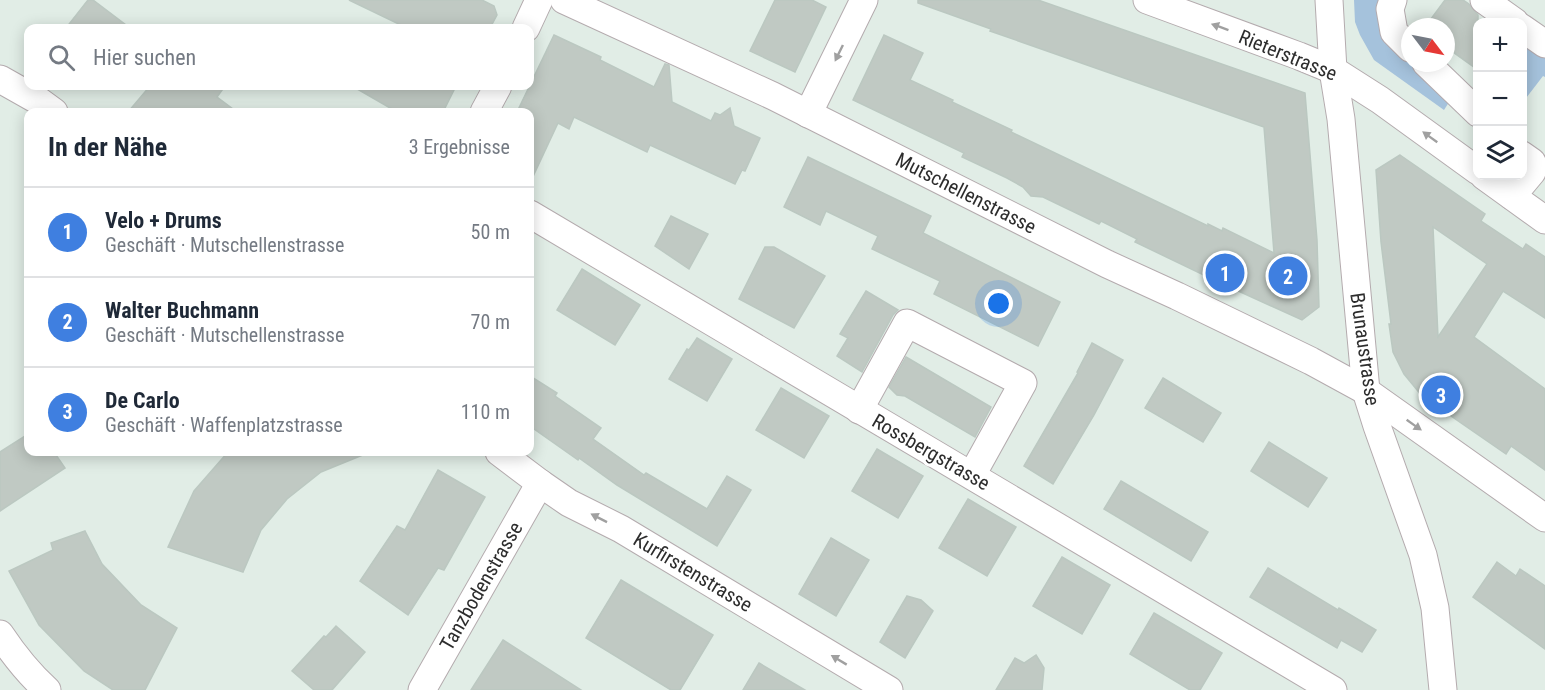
<!DOCTYPE html>
<html lang="de">
<meta charset="utf-8">
<style>
:root{--surface:#fff;--page:#f2f2f3;--text:#1f2937;--muted:#747a83;--line:#e0e1e3;--accent:#e5568b}
body{margin:0;font-family:"Roboto Condensed",sans-serif;background:var(--page);color:var(--text)}
.controls{position:absolute;right:18px;top:18px;display:grid;overflow:hidden;border-radius:12px;box-shadow:0 3px 15px #0003}
.controls button{width:54px;height:54px;display:grid;place-items:center;padding:0;border:0;border-bottom:2px solid var(--line);background:var(--surface);color:var(--text);font:30px sans-serif}
.compass{position:absolute;left:1401px;top:18px;width:54px;height:54px;border-radius:50%;background:var(--surface);box-shadow:0 3px 15px #0003;rotate:122deg}
.you{position:absolute;left:999px;top:304px;width:21px;height:21px;margin:-15px;border:4px solid #fff;border-radius:50%;background:#1a73e8;box-shadow:0 0 0 9px #1a73e833}
.badge{display:grid;place-items:center;width:39px;height:39px;border-radius:50%;background:var(--accent);color:#fff;font-size:20px;font-weight:700}
.pin{position:absolute;translate:-50% -50%;border:3px solid #fff;box-shadow:0 2px 6px #0006}
.list{margin:0;padding:0;list-style:none}
h2{display:flex;justify-content:space-between;align-items:center;height:78px;margin:0;padding:0 24px;font-size:26px}
h2 small{font-size:20px;font-weight:400;color:var(--muted)}
.list li{display:grid;grid-template-columns:39px 1fr auto;gap:18px;align-items:center;box-sizing:border-box;height:90px;padding:0 24px;border-top:2px solid var(--line)}
.list b{display:block;font-size:22px;white-space:nowrap}
.list p{margin:0;font-size:20px;white-space:nowrap;color:var(--muted)}
.list em{font-size:20px;font-style:normal;color:var(--muted)}
.icon{flex:none;width:33px;height:33px;fill:none;stroke:currentColor;stroke-width:2;stroke-linecap:round;stroke-linejoin:round}
.map{position:relative;flex:none;width:1545px;height:690px;overflow:hidden}
.search{position:absolute;background:var(--surface);box-shadow:0 3px 15px #0003;left:24px;top:24px;width:510px;height:66px;display:flex;align-items:center;gap:15px;box-sizing:border-box;padding:0 21px;border-radius:12px;color:var(--muted);font-size:22px}
.panel{position:absolute;background:var(--surface);box-shadow:0 3px 15px #0003;left:24px;top:108px;width:510px;height:348px;border-radius:12px}
.map>svg:first-child{display:block}
.green{fill:#a5c2dc}
.building{fill:#c0c9c3;stroke:#bbc8c1;stroke-width:1.5;fill-rule:evenodd}
.lines{fill:none;stroke-linecap:round;stroke-linejoin:round}
.minor-casing{stroke:#b4abae;stroke-width:29}
.minor{stroke:#fff;stroke-width:27}
.oneway{fill:#a0a0a0}
.labels{text-anchor:middle;dominant-baseline:central;stroke-width:6;stroke-linejoin:round;paint-order:stroke}
.street-label{font-size:20px;fill:#2d2d2d;stroke:#fff}
</style>
<div class="map">
<svg width="1545" height="690" viewBox="0 0 1545 690">
<rect width="100%" height="100%" fill="#e1ede6"/>
<g class="green">
<path d="M1354,0h25l31,63h2l39,36 -7,11 -70,-50 -14,-25 -5,-13z"/>
<path d="M1522,40l23,15v22l-2,-1 -20,26z"/>
</g>
<g class="building">
<path d="M88,0h5l37,28h-64z"/>
<path d="M349,0h133l12,6 3,9 -7,13h-83z"/>
<path d="M775,0h37l14,7 -31,65 -45,-21z"/>
<path d="M918,0h120l267,93 12,147 2,67 -17,13 -79,-36 -10,-1 -7,-7 -71,-34 2,-3 -36,-18 -2,3 -56,-27 -12,-1 -8,-9 -16,-9 -45,-21 2,-4 -111,-53 31,-65 39,18 -13,27 43,20 -1,2 60,28 -1,2 197,94v-2l14,7 1,-3 51,25 -10,-126 -274,-96 1,-2 -73,-26z"/>
<path d="M1445,0h18l6,4 9,11v55l-32,-23v-20h-21z"/>
<path d="M554,35l47,22 -1,3 54,27 11,-23 4,1 3,37 39,19 4,-8 5,2 10,-7 4,18 26,12 -15,33 -3,-1 -7,14 -85,-39 -3,7 -73,-35 -5,12 -11,-6 -28,60v-71h-13z"/>
<path d="M150,86h75l-8,11 20,15h-109z"/>
<path d="M352,86h104l-13,26h-46z"/>
<path d="M1400,155l85,59 -4,7 42,28 3,-5 19,13v61l-42,-27 -29,46 71,52v81l-34,-24 -5,8 -84,-58 -18,-22 -11,-22 -4,-28h2l-10,-82 -5,-72zM1433,227l54,37 -49,73z"/>
<path d="M808,157l123,59 -8,17 137,69 -22,44 -104,-52 6,-13 -68,-32 6,-13 -52,-25 -6,14 -36,-18z"/>
<path d="M671,216l37,18 -19,35 -34,-23z"/>
<path d="M765,247h9l51,29 -31,52 -55,-29z"/>
<path d="M582,269l58,36 -25,40 -58,-35z"/>
<path d="M866,291l32,19 -5,5 -31,57 -25,-16 11,-18 -8,-4z"/>
<path d="M697,338l35,21 -25,42 -38,-22 18,-30 2,1z"/>
<path d="M1092,343l31,17 -29,55 -41,69 -29,-18 54,-93 -1,-1z"/>
<path d="M906,357l85,50 -16,30 -70,-41 -8,-1 -8,-8z"/>
<path d="M530,376l27,17 -2,3 46,32 -8,11 51,36 2,-2 61,36 20,-33 24,14 -34,56 -100,-61 -38,-27 -1,2 -48,-34z"/>
<path d="M1163,378l58,35 -18,29 -58,-34z"/>
<path d="M781,388l48,28 -25,42 -48,-28z"/>
<path d="M28,434v18h26l11,16 -65,43v-59z"/>
<path d="M1269,442l58,36 -19,29 -57,-36z"/>
<path d="M877,449l46,27 -25,42 -46,-27z"/>
<path d="M228,452h142l-49,20 -34,27 -26,31 -18,42 -75,-25 26,-56z"/>
<path d="M438,470l47,27 -41,73 -6,-2 -30,47 -48,-34 37,-55 8,4z"/>
<path d="M1121,481l87,51 -17,29 -87,-52z"/>
<path d="M968,499l48,28 -29,49 -48,-28z"/>
<path d="M85,531l17,33 39,41 36,23 -32,62h-32l-29,-19 -45,-46 -30,-54 44,-21 -2,-7z"/>
<path d="M831,538l38,22 -33,56 -37,-22z"/>
<path d="M1062,557l48,28 -28,49 -49,-28z"/>
<path d="M1497,562l19,14 4,-7 25,17v63l-72,-52z"/>
<path d="M1268,568l70,42 1,-2 37,22 -14,22 -21,-12 -4,8 -87,-51z"/>
<path d="M621,580l92,55 -33,55h-9l-85,-52z"/>
<path d="M907,596l14,4 12,11 -28,47 -25,-16z"/>
<path d="M1154,613l68,40 -22,37h-10l-60,-36z"/>
<path d="M336,626l29,26 -33,38h-18l-22,-19 32,-35 2,1z"/>
<path d="M503,640l78,50h-110z"/>
<path d="M1036,655l8,13 -2,22h-46l19,-32 9,5z"/>
<path d="M759,663l46,27h-62z"/>
</g>
<g class="lines">
<g class="minor-casing">
<g id="minor">
<path d="M564,0l209,96 334,168 70,32 134,65 55,30 179,127"/>
<path d="M1147,0l152,56 34,14 47,30 98,71"/>
<path d="M1329,0l4,70 8,49 25,272 11,35 46,129 12,53 8,82"/>
<path d="M1393,0l-3,9 4,23 16,16"/>
<path d="M1484,0l31,22"/>
<path d="M526,28l13,-28"/>
<path d="M1522,28l23,16"/>
<path d="M1426,63l52,50"/>
<path d="M0,79l39,22 15,11"/>
<path d="M484,112l14,-26"/>
<path d="M808,114l56,-114"/>
<path d="M1484,176l61,44"/>
<path d="M1512,196l20,-24v-10l-10,-7"/>
<path d="M530,214l803,476"/>
<path d="M859,410l48,-87 116,60 -51,92"/>
<path d="M499,452l41,31 29,20 52,26 268,161"/>
<path d="M0,634c14,21 28,39 47,56"/>
<path d="M422,690l118,-207"/>
</g>
</g>
<use href="#minor" class="minor"/>
</g>
<defs><path id="oneway-solid" d="M-6-.8H1V-3.2L6.5 0L1 3.2V.8H-6Z" transform="scale(1.5)"/></defs>
<g class="oneway">
<use href="#oneway-solid" transform="translate(1220 27) rotate(-160)"/>
<use href="#oneway-solid" transform="translate(839 53) rotate(116)"/>
<use href="#oneway-solid" transform="translate(1430 137) rotate(-144)"/>
<use href="#oneway-solid" transform="translate(1414 425) rotate(35)"/>
<use href="#oneway-solid" transform="translate(599 518) rotate(-153)"/>
<use href="#oneway-solid" transform="translate(839 660) rotate(-149)"/>
</g>
<g class="labels">
<g class="street-label">
<text transform="translate(1288 55) rotate(22)">Rieterstrasse</text>
<text transform="translate(966 193) rotate(27)">Mutschellenstrasse</text>
<text transform="translate(1365 349) rotate(82)">Brunaustrasse</text>
<text transform="translate(931 452) rotate(30)">Rossbergstrasse</text>
<text transform="translate(693 572) rotate(31)">Kurfirstenstrasse</text>
<text transform="translate(481 586) rotate(-60)">Tanzbodenstrasse</text>
</g>
</g>
</svg>
<div class="controls">
<button>+</button>
<button>−</button>
<button><svg class="icon" aria-label="layers" viewBox="0 0 24 24"><path d="M12 4l9 5-9 5-9-5zM3 14l9 5 9-5"/></svg></button>
</div>
<svg class="compass" viewBox="-18 -18 36 36"><path d="M0-13l5 13h-10z" fill="#e53935"/><path d="M0 13l5-13h-10z" fill="#747a83"/></svg>
<div class="you"></div>
<div class="pin badge" style="left:1225px;top:273px;background:#3f7fe0">1</div>
<div class="pin badge" style="left:1288px;top:276px;background:#3f7fe0">2</div>
<div class="pin badge" style="left:1441px;top:395px;background:#3f7fe0">3</div>
<div class="search"><svg class="icon" aria-label="search" viewBox="0 0 24 24"><circle cx="10" cy="10" r="6"/><path d="M15 15l6 6"/></svg>Hier suchen</div>
<section class="panel">
<h2>In der Nähe<small>3 Ergebnisse</small></h2>
<ul class="list">
<li><span class="badge" style="background:#3f7fe0">1</span><div><b>Velo + Drums</b><p>Geschäft · Mutschellenstrasse</p></div><em>50 m</em></li>
<li><span class="badge" style="background:#3f7fe0">2</span><div><b>Walter Buchmann</b><p>Geschäft · Mutschellenstrasse</p></div><em>70 m</em></li>
<li><span class="badge" style="background:#3f7fe0">3</span><div><b>De Carlo</b><p>Geschäft · Waffenplatzstrasse</p></div><em>110 m</em></li>
</ul>
</section>
</div>
